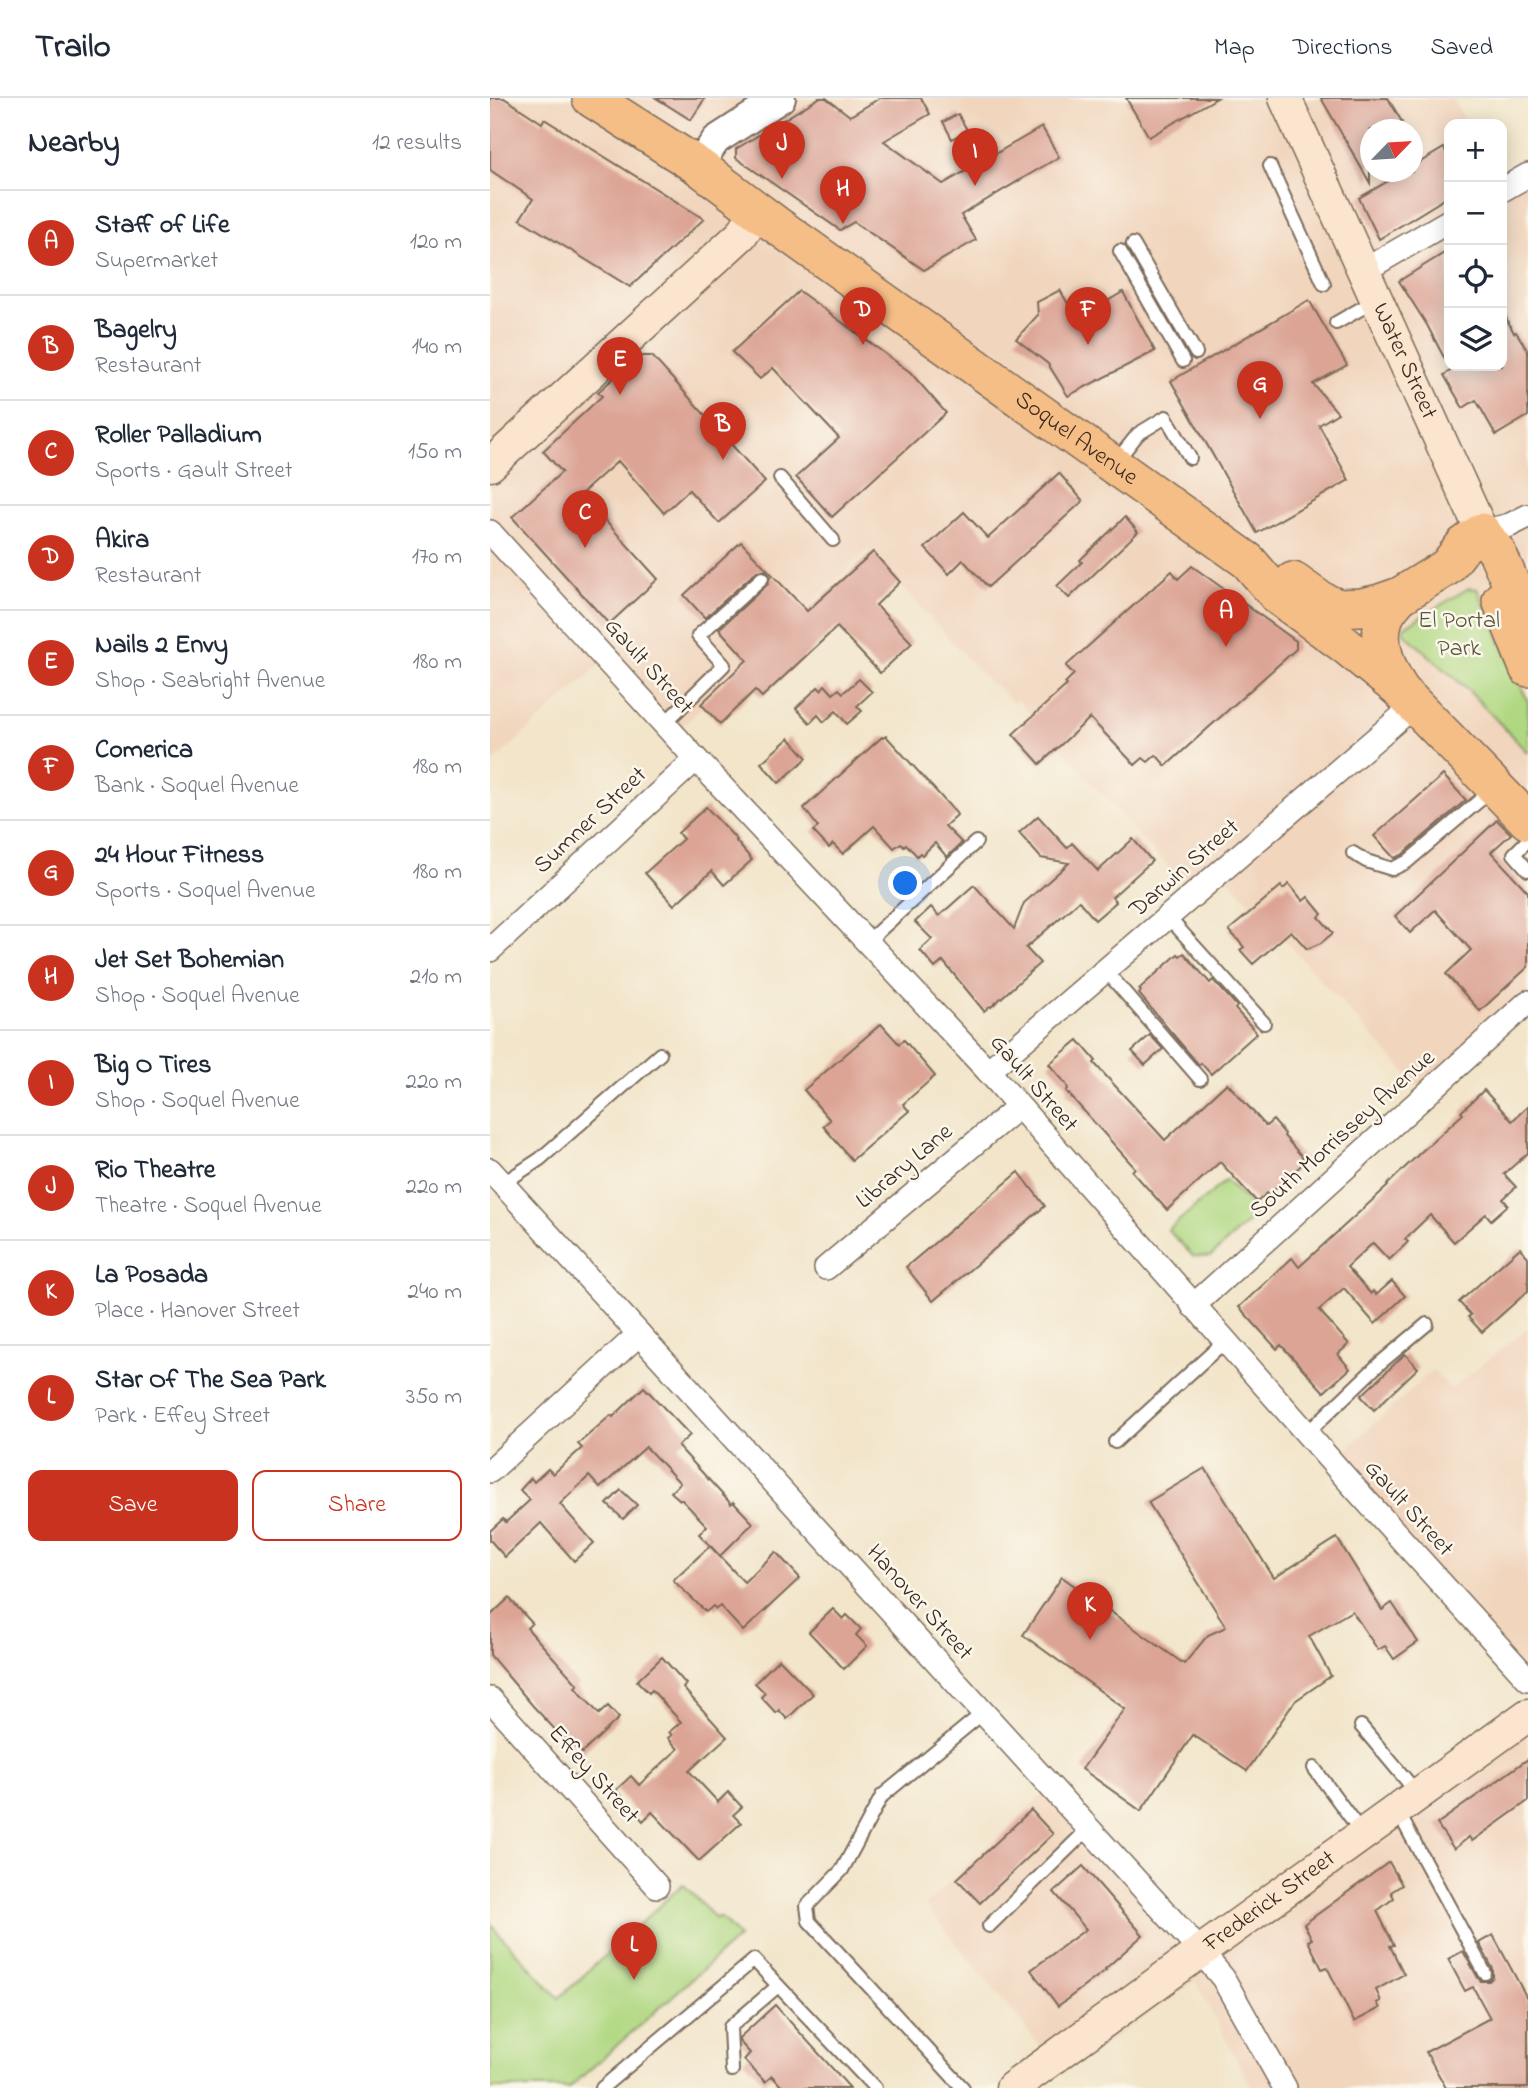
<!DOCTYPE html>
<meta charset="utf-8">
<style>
:root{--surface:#fff;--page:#f6f6f7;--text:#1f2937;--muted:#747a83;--line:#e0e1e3;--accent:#c8321e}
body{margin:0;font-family:"Indie Flower",sans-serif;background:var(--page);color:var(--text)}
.controls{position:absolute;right:21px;top:21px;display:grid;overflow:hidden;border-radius:14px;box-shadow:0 4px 18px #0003}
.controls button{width:63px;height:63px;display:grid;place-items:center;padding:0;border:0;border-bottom:2px solid var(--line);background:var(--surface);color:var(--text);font:35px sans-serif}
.compass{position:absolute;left:870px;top:21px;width:63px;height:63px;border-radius:50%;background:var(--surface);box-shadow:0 4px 18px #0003;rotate:65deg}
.you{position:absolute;left:416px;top:786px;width:24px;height:24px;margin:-18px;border:5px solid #fff;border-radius:50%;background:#1a73e8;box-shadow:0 0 0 10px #1a73e833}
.badge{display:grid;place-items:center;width:46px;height:46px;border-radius:50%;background:var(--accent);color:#fff;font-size:23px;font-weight:700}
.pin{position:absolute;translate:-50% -58px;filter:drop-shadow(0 2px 4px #0008)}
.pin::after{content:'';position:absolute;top:37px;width:24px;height:21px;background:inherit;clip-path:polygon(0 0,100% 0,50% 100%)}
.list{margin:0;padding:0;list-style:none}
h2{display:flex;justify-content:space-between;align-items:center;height:91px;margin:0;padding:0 28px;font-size:30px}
h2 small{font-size:23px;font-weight:400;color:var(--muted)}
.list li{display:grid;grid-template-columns:46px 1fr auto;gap:21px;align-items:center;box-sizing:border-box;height:105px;padding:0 28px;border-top:2px solid var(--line)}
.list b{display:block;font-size:26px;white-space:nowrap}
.list p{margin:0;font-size:23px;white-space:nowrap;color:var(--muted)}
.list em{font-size:23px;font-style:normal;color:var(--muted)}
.actions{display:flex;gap:14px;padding:21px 28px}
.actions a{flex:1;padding:16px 0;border:2px solid var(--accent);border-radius:14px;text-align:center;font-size:24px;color:var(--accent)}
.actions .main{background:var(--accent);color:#fff}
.icon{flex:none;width:38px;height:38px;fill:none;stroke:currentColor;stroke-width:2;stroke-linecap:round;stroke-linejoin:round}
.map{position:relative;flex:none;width:1038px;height:1990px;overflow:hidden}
header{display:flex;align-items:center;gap:42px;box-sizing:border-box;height:98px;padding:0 35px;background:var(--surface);border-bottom:2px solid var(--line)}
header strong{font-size:33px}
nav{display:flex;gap:38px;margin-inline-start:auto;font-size:24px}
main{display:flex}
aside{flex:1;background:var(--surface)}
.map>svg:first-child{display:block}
.built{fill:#f1d5bd;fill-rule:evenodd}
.green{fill:#b0d882;stroke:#768150;stroke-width:2}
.building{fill:#dca495}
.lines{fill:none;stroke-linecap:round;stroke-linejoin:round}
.service-casing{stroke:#7b6b5a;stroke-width:16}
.minor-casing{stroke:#7b6b5a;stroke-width:26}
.tertiary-casing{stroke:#7b6b5a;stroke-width:32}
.secondary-casing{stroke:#7b6b5a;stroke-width:35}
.primary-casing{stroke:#7b6b5a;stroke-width:40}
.service{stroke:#fff;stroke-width:12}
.minor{stroke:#fff;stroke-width:23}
.tertiary{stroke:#fff;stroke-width:28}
.secondary{stroke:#fbe5cf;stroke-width:32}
.primary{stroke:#f6be87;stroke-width:37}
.labels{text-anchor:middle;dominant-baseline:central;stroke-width:5;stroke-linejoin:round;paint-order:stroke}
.street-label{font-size:24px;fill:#3b2a1e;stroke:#fbf7ec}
.park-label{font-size:24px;fill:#585637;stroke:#fbf7ec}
</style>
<header>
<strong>Trailo</strong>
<nav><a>Map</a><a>Directions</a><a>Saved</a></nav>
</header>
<main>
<aside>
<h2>Nearby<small>12 results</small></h2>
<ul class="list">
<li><span class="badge">A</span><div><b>Staff of Life</b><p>Supermarket</p></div><em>120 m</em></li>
<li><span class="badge">B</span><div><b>Bagelry</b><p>Restaurant</p></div><em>140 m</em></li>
<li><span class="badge">C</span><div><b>Roller Palladium</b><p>Sports · Gault Street</p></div><em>150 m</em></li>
<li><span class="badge">D</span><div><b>Akira</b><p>Restaurant</p></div><em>170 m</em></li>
<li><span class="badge">E</span><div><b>Nails 2 Envy</b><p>Shop · Seabright Avenue</p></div><em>180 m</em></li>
<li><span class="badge">F</span><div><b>Comerica</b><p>Bank · Soquel Avenue</p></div><em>180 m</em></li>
<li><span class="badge">G</span><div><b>24 Hour Fitness</b><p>Sports · Soquel Avenue</p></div><em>180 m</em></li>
<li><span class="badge">H</span><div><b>Jet Set Bohemian</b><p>Shop · Soquel Avenue</p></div><em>210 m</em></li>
<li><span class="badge">I</span><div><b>Big O Tires</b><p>Shop · Soquel Avenue</p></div><em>220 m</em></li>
<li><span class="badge">J</span><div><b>Rio Theatre</b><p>Theatre · Soquel Avenue</p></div><em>220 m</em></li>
<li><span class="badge">K</span><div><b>La Posada</b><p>Place · Hanover Street</p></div><em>240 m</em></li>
<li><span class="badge">L</span><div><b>Star Of The Sea Park</b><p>Park · Effey Street</p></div><em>350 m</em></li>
</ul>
<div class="actions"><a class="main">Save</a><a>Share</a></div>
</aside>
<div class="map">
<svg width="1038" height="1990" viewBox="0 0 1038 1990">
<rect width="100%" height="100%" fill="#fbf7ec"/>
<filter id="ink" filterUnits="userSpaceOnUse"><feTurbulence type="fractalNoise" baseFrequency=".0143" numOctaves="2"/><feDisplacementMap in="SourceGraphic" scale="14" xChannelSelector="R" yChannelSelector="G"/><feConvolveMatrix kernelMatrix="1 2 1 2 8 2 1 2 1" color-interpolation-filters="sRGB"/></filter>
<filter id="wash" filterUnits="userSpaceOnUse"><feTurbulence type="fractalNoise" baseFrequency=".00686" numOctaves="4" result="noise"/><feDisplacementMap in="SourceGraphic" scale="28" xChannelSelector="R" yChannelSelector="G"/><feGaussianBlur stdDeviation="1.57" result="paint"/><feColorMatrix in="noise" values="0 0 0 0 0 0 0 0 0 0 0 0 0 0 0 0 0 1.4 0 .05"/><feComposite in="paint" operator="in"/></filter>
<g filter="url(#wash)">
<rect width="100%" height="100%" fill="#f2e5ca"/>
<g class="built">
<path d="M0,0h962l16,26h-19v242h53v-184h26v824l-99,92 -205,-224 -26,22 -20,-18 -95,-104 1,-2 -67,-72 -4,3 -19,-20 -2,2 -124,-135 -195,185 -70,-73 -113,103zM880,32h42v42h-42z"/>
<path d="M1038,1230v356l-200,-218 105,-96 18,19z"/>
<path d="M1038,1617v373h-276l-57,-107 -132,93 -138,-169 124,-116 149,163z"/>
</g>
<g class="green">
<path d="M979,490l8,1 51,113v51l-60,-63 -64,-57v-6z"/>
<path d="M736,1082l23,23 1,7 5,6 -45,41 -17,-1 -25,-26z"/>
<path d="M193,1786l33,35 3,-3 20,21 -170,151h-79v-164l69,74z"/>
</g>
<g id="blocks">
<g class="building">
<path d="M0,0h14l38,25 2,-4 160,100 -74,68 -110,-68 13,-20 -43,-29z"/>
<path d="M166,0h49l-14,22z"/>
<path d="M329,0h7l24,18 30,-18h41l9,16 -46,27 59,43 99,-57 17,30 -98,58 15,25 -52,30 -70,-48 -14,8 -104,-72v-9z"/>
<path d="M636,0h91l-68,39z"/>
<path d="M831,0h67l14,24 -12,8h-20v53z"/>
<path d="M468,16l9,16 -15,9 -9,-17z"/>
<path d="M954,50l5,9v39l-70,43 -20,-41 45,-26h8v-5z"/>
<path d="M959,152v117l-22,-42 -28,-44z"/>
<path d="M570,192l17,29 46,-27 32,59 -87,45 -20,-32 -32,-25 22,-24 -1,-13z"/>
<path d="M309,193l111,81 36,41 -114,104 -36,-40 43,-39 -66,-70 -13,11 -28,-27z"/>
<path d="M819,202l38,65 -34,19 25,29 -19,12 30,55 -92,53 -86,-152z"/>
<path d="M1012,212l12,23 2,-1 12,19v65l-32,19 -20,-35 -13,8 -19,-33 14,-9h44z"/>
<path d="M149,258h13l113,126 -46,41 -30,-33 -25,23 -46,-52 -37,33 77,85 -49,45 -97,-107 50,-45 -19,-21 59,-55 -4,-4z"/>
<path d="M569,375l24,28 -95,86 -25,-27 -14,14 -24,-26 39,-36 24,26z"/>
<path d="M635,419l13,15 -69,66 -12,-12 25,-24 -2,-2z"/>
<path d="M251,444l66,69 66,-59 27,30 -24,23 36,38 -32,30 -43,-46 -75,70 -7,-7 -35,34 -19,-20 46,-44 -28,-31 49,-45 2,-8 -5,-6 -8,1 -52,47 -21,-23z"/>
<path d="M702,468l104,75v8l-130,117 -10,-11 -8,7 -5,-4 -8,7 -45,-47 -50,46 -27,-30 54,-49 -2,-2 9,-9 -8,-8 106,-95 6,8z"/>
<path d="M369,581l13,13 -15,14 5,5 -15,13 -11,-13 -12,11 -6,-7 -8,8 -14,-15 22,-21 3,3 4,-5 8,9 6,-5 4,4z"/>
<path d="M396,638l70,77 1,2 -12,11 17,17 -15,14 -12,-14 -13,12 -2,-2 -3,3 -11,-12 -2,2 -3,-3 -7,5 -20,-22 -31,28 -10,-10 -4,4 -16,-17 5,-4 -14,-19 78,-71 1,1z"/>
<path d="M299,640l18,20 -28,25 -18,-20z"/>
<path d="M953,677l23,25 -64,55 -8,3 -20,-22z"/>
<path d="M216,709l31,33 -1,1 16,19 -28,25 -12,-14 -38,34 -29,-32 38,-34 -5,-6z"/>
<path d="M548,718l29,32 5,-5 26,28 35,-32 19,22 -40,36 4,5 -21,18 -16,-19 -53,47 14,15 -49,44 -1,-1 -6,5 -41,-50 -8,7 -15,-18 12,-11 -17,-17 16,-15 8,9 35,-31 40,44 10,-26 45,-40 -28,-5 -22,-25z"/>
<path d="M1007,722l14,14 -20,18 37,40v75l-48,44 -34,-37 25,-24 -36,-40 -25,23 -15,-17z"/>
<path d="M799,786l14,17 5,-4 14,17 -3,3 14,16 -12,10 -14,6 -16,-18 -38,33 -13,-14 4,-3 -15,-17 52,-44 2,3z"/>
<path d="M694,855l26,30 3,-3 24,26 -2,3 22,24 -46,41 -10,-11 -2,2 -60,-71 2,-3 -2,-2 39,-35 2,2z"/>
<path d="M391,926l18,20 5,-4 31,36 -32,28 6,7 -57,49 -29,-34 7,-6 -26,-30z"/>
<path d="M660,937l13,14 -18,16 -13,-14z"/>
<path d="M588,942l18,21 -2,2 71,77 62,-57 39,43 7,-6 12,14 -1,2 22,25 -38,34 -1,-2 -10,9 -37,-40 -53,48 -35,-39 3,-3 -69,-77 2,-2 -2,-5 -17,-20z"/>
<path d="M994,992l28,31 16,-15v47l-24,21 12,13 -13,12 5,6 -17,15 -5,-6 -32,28 -24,-27 -25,24 3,3 -19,18 -16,-17 -26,24 24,27 2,-3 3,4 16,-14 13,15 -30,28 -31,-36 -25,22 30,34 -11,10 12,15 -26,23 -43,-47 -4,4 -38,-42 53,-49 7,9 89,-81 -1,-1 33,-32 43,-39 -2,-2z"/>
<path d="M529,1074l26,34 -112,95 -27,-34z"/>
<path d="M1030,1150l8,9v34l-46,41 -14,-15 3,-2 -12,-13z"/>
<path d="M915,1256l13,14 -44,42 -13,-14z"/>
<path d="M154,1289l46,48 -12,11 53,58 2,-2 20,21 -33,33 -21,-22 8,-8 -25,-26h-2l-9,-8 9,-9 -34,-36 -46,41 -11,-12 -29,28 34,39 -20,18 -33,-38 -36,34 -15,-17v-9l13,-12 3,3 24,-22 -10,-10 11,-12 3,4 14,-13 5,5 29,-26 -4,-4 33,-29 2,2z"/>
<path d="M715,1370l69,110 63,-40 45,72 10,-7 26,39 -24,17 -9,-13 -7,4 -26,-39 -43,25 22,40 -36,25 -48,70 -54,-36 -52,76 -59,-42 43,-60 -102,-74 39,-58 122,87 24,-29 18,-8 -78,-125z"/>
<path d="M131,1392l16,15 -14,14 -16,-15z"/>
<path d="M220,1448l34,36 32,-30 24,26 -57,53 -23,-25 -4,3 -3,-3 -7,6 -33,-32z"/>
<path d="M19,1500l23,25 -5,5 51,57 -3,2 24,27 9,-8 11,12 -37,35 -16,-18 -3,3 -30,-32 -43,-51v-39z"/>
<path d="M343,1511l10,10 4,-4 14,14 -5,6 11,11 -23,23 -35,-37z"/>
<path d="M172,1559l24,27 -3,4 44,49 -38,34 29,31 10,-10 14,15 -9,8 8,8 -42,38 -47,-49 -9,9 -27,-31 15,-14 8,9 39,-36 -10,-11 4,-3 -3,-3 12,-10 -29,-32 -3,3 -12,-12z"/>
<path d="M289,1561l34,35 -26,25 -8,-9 -3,3 -15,-16 4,-4 -10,-10z"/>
<path d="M1038,1661v42l-56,40 -3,-4 -15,12 -17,-25z"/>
<path d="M541,1712l22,24 -73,69 -23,-24z"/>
<path d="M899,1764l13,23 -11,7 3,6 -17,13 17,34 -4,1 14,28 -28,16 5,11 -4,2 3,5 -26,14 -27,-55 -5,2 -14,-28 4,-2 -8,-15z"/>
<path d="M593,1768l60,69 -38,34 1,1 -48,36 -27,-36 55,-41 -32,-37z"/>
<path d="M1003,1837l35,65v88h-82l-20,-36 64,-34 -17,-31 -8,4 -17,-32 15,-8 15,27 3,3h8l4,-4v-8l-14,-26z"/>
<path d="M285,1907l75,83h-67l-11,-12 -7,6 -21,-22 6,-7 -11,-12v-3z"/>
</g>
</g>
</g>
<g filter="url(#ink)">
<use href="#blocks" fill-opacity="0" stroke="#7b6b5a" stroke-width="2"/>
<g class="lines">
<g class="service-casing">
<g id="service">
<path d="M780,68l54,118"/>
<path d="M643,146l63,109"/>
<path d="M630,153l63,110"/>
<path d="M846,225l40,-23"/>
<path d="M624,366l24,-30 28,-17 24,41"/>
<path d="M290,380l53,62"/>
<path d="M174,626l60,-59 -26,-29 64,-58"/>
<path d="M1038,742l-14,14 14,16"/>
<path d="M863,755l13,8 26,8 15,-7 86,-73"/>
<path d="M679,820l95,105"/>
<path d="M377,844l109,-100"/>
<path d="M616,873l94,108"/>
<path d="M12,1086l38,-25 120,-105"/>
<path d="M816,1336l73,-70 48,-40"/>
<path d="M625,1344l110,-101"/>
<path d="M871,1628l57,68"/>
<path d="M824,1670l48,65"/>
<path d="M907,1712l88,163"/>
<path d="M499,1828l100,-98"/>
<path d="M242,1972l-2,-43 48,-41"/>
<path d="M112,1990l152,-128 121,128"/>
<path d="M473,1990l-154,-167 -2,-15 35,-36 40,-74 102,-84"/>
</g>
</g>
<g class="minor-casing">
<g id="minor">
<path d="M1012,92l26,-15"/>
<path d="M873,173l86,-50"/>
<path d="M0,434l206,227 292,312 365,415 175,193"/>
<path d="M992,434l28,-7 18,-9"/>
<path d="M0,852l206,-191"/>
<path d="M498,973l427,-366"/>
<path d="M0,1072l711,782 22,26 62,110"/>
<path d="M336,1170l192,-161"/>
<path d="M703,1208l335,-304"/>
<path d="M0,1373l149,-137"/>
<path d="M0,1601l167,187"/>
</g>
</g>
<g class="tertiary-casing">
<path id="tertiary" d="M208,68l18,-26 65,-42"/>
</g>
<g class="secondary-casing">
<g id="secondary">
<path id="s1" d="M795,0l197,434"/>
<path d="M0,367l251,-230 16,-24"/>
<path id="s2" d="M522,1990l516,-373"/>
</g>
</g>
<g class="primary-casing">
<g id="primary">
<path id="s3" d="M101,0l107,68 77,58 473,337 30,35 67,49 54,44 129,132"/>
<path d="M803,483l27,19 18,8 23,-1 19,-4 20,-7 47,-29 17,-22 18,-13 15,20 31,70"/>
<path d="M1011,502l27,68"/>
<path d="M909,590c-12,-19 -23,-46 -15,-69 3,-9 10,-16 16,-23"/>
</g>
</g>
<use href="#service" class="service"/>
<use href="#minor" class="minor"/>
<use href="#tertiary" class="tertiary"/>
<use href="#secondary" class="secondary"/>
<use href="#primary" class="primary"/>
</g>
</g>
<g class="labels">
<g class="street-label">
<text stroke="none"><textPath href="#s1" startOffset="289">Water Street</textPath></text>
<text stroke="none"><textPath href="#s3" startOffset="593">Soquel Avenue</textPath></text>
<text transform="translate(158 569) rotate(48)">Gault Street</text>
<text transform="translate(101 723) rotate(-43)">Sumner Street</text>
<text transform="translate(695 771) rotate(-41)">Darwin Street</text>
<text transform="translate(543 986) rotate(49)">Gault Street</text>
<text transform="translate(853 1037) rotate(-42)">South Morrissey Avenue</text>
<text transform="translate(415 1069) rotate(-40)">Library Lane</text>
<text transform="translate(918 1411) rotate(48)">Gault Street</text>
<text transform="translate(429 1505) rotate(48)">Hanover Street</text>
<text transform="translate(103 1677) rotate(48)">Effey Street</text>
<text stroke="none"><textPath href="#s2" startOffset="318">Frederick Street</textPath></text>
</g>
<g class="park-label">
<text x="969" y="523">El Portal<tspan x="969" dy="28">Park</tspan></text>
</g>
</g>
</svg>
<div class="controls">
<button>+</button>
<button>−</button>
<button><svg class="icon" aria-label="locate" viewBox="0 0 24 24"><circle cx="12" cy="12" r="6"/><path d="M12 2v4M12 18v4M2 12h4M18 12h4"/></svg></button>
<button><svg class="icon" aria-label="layers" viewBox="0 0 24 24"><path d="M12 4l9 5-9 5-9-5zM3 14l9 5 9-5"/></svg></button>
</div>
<svg class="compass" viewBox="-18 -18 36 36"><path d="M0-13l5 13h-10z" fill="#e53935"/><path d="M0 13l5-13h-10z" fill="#747a83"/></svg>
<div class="you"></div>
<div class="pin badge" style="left:736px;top:549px">A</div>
<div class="pin badge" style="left:233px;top:362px">B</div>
<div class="pin badge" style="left:95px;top:450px">C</div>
<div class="pin badge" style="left:373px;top:247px">D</div>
<div class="pin badge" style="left:130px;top:297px">E</div>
<div class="pin badge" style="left:598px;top:247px">F</div>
<div class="pin badge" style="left:770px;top:321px">G</div>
<div class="pin badge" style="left:353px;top:126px">H</div>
<div class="pin badge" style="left:485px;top:88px">I</div>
<div class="pin badge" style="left:292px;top:81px">J</div>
<div class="pin badge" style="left:600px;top:1542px">K</div>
<div class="pin badge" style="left:144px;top:1882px">L</div>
</div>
</main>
